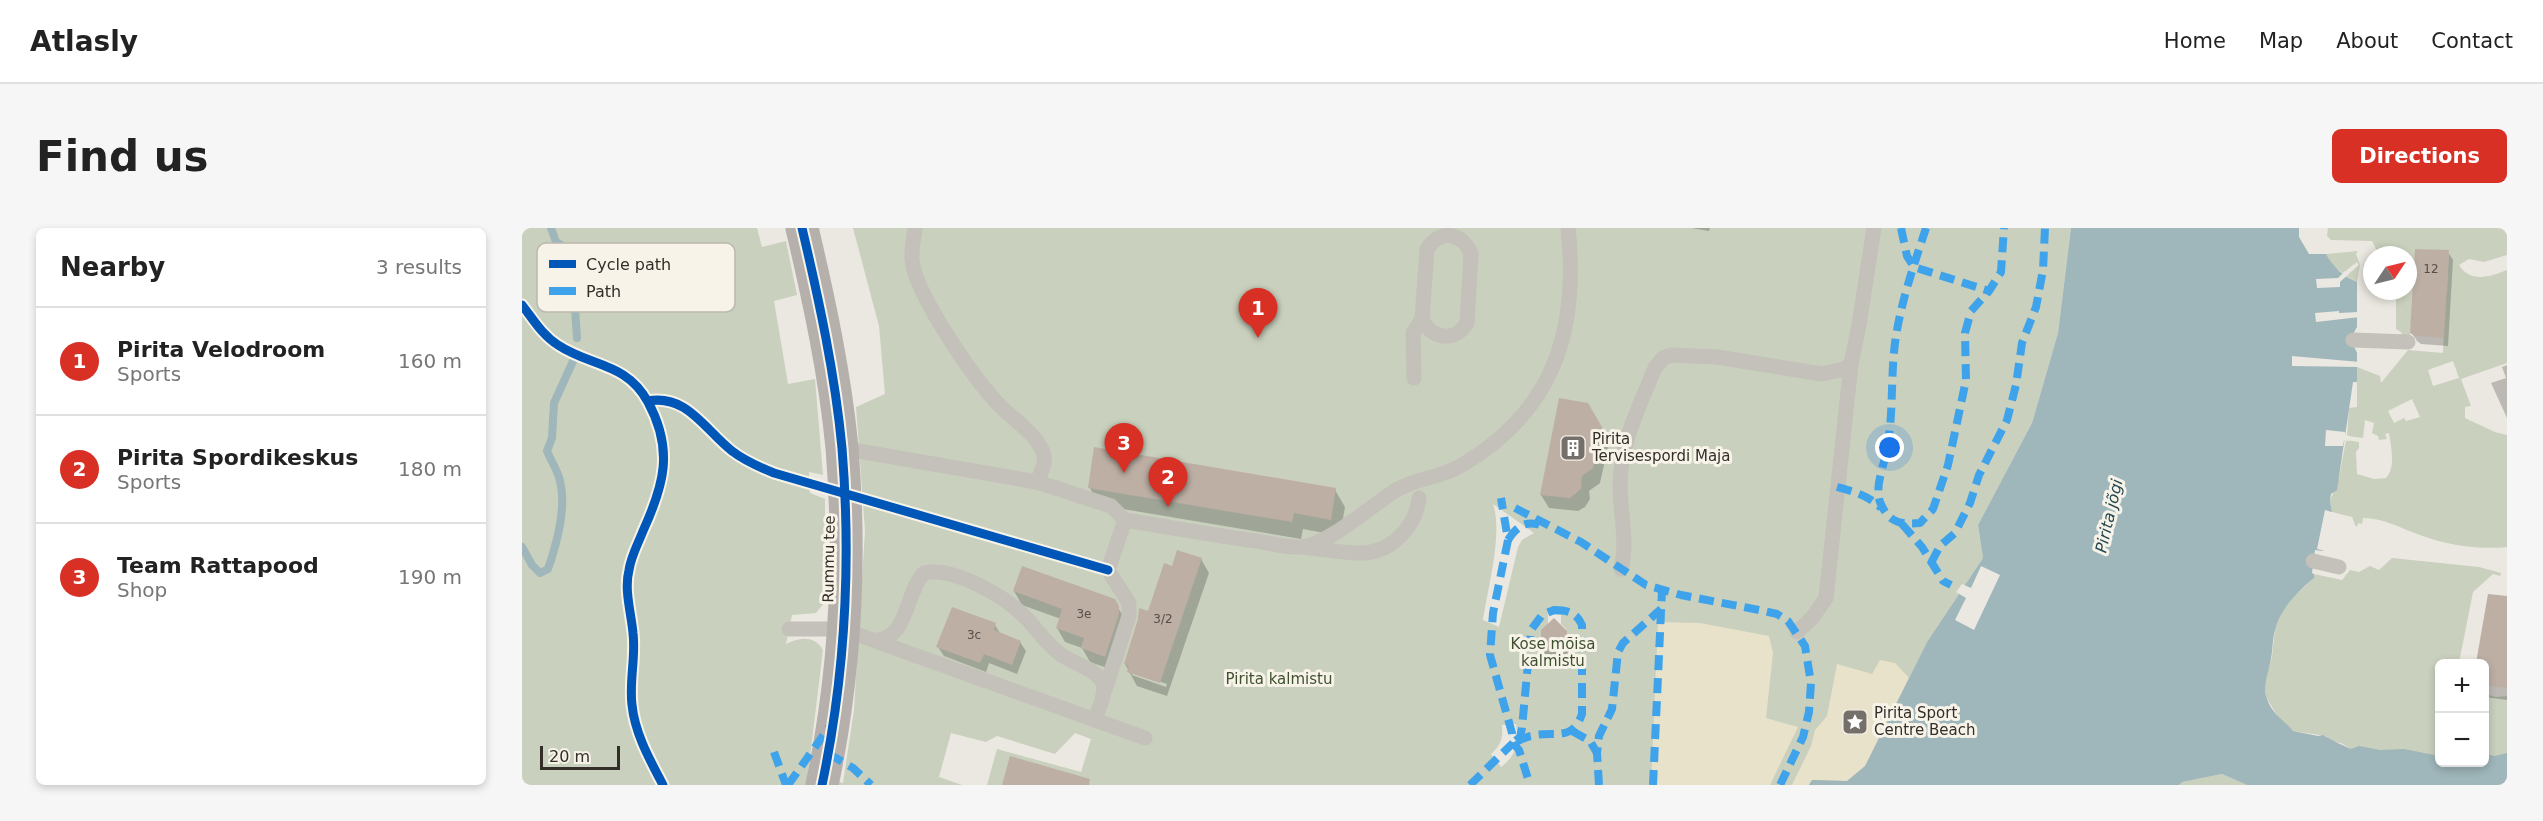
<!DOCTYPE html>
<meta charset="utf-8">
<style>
:root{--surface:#fff;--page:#f6f6f6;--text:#222;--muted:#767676;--line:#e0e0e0;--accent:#d93025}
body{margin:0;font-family:"DejaVu Sans",sans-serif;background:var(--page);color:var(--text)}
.controls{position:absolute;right:18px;bottom:18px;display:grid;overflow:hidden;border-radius:9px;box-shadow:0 3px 9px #0003}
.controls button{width:54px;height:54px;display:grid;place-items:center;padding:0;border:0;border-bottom:2px solid var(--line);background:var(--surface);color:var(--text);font:30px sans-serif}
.compass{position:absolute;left:1841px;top:18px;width:54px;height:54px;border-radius:50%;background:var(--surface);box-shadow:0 3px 9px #0003;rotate:55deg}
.scale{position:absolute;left:18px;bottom:15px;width:80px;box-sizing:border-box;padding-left:6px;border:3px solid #342e29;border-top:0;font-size:16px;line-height:21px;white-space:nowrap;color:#342e29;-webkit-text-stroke:4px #f7f3e9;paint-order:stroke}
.you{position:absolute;left:1368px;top:220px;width:21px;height:21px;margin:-15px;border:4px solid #fff;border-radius:50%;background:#1a73e8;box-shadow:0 0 0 9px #1a73e833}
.badge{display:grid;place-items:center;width:39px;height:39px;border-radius:50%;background:var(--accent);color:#fff;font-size:20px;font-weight:700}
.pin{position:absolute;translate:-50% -50px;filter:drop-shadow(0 2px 3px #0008)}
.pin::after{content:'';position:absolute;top:32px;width:21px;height:18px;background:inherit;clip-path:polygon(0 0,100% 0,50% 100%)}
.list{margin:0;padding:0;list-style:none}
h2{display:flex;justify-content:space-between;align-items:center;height:78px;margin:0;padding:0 24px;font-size:26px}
h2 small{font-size:20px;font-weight:400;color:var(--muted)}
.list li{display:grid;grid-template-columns:39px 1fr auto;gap:18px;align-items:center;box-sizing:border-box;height:108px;padding:0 24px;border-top:2px solid var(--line)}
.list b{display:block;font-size:22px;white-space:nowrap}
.list p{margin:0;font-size:20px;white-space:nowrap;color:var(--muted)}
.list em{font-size:20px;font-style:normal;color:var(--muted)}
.map{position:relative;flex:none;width:1985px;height:557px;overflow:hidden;border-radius:9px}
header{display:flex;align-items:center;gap:36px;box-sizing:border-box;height:84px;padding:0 30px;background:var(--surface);border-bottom:2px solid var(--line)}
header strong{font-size:28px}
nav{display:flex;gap:33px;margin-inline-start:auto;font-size:21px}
.intro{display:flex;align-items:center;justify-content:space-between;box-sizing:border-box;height:144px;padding:0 36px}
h1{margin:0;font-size:42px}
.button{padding:15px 27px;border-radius:9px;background:var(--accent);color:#fff;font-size:21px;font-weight:700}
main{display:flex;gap:36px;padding:0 36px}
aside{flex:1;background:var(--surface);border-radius:9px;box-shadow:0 3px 9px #0003}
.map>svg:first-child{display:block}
.green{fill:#c9d0bd;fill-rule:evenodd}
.sand{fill:#e9e2ca}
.water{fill:#9fb6ba}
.pier{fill:#ebe8e1}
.shadow{fill:#0003;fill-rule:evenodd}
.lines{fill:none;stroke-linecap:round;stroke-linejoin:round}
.stream{stroke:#9fb6ba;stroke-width:8}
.building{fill:#bdafa4}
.lane{stroke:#c4c0ba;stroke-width:15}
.secondary{stroke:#b5b0ab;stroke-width:33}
.quiet{stroke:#3ea3eb;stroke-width:8;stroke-dasharray:15 8;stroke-linecap:butt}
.cycleway-casing{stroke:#f7f3e9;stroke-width:13}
.cycleway{stroke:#0057b8;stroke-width:9}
.labels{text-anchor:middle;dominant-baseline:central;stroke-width:6;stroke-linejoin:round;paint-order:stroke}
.number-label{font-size:12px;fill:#564e48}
.poi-label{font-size:15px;fill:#342e29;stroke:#f7f3e9;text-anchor:start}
.street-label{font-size:15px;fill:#342e29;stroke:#f7f3e9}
.park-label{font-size:15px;fill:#3f502f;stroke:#f7f3e9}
.water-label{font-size:16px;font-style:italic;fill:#234851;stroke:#f7f3e9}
.key{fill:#f7f3e9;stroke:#bcb8af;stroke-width:1.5}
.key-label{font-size:16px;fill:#342e29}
</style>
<header>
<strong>Atlasly</strong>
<nav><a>Home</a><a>Map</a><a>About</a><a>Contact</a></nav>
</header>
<div class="intro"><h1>Find us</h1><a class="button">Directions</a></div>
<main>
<aside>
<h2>Nearby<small>3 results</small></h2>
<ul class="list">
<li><span class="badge">1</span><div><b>Pirita Velodroom</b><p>Sports</p></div><em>160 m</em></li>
<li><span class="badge">2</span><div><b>Pirita Spordikeskus</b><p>Sports</p></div><em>180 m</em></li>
<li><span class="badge">3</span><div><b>Team Rattapood</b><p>Shop</p></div><em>190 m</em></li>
</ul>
</aside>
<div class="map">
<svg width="1985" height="557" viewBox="0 0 1985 557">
<rect width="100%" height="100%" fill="#ebe8e1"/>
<g class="green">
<path d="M0,0h235l5,19 24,-6 11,54 -23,6 14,83 27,-5 8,96 -14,-3 1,21 15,6v103l-9,11 -24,2 -6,29c13,-7 29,-9 37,6l-15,123 35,10 11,-73 11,-179 -9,-124 29,-13 -6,-68 -26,-98h1218l-13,105 -26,90 -54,102 5,33 -56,84 -62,124 -18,15 -15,4h-845l10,-36 84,23 10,-33 -16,-6 -20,21 -58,-18 -11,6 -35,-9 -12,44 23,8h-440zM971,276l41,29 -12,7 -4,7 -19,80 -16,-7c5,-33 20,-87 10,-116zM1026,386l13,1v9l6,6h-25l6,-6zM994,496c3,19 1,31 -15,43l-10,-13c10,-9 12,-15 11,-29z"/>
<path d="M1806,0h179v27l-23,7 -15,-3 -10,6c11,18 31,12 48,5v93l-46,16 10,27 -6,1v11l30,14 12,3v112c-28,3 -61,-2 -87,-12 -20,-7 -36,-17 -57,-17l-1,6 -3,-1 -3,4 -4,-10 -20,-5 -2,-11 9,-23 7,-38 13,2v6l-3,4 1,22 17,5 12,-1c10,-10 5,-32 3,-45l-4,1 2,5 -8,1 -1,-4 -6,-3 2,-10 -9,-3 -2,18 -16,-2 2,-28 8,-1v-40l23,9 1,7 27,-33 35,3 1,-27 -33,-2 -1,11 -6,4 -3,-7 -5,-3v-38h12v-16l6,1v15l33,1 2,-41 -34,-2v11h-7v-5h-29l-7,-14 -41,-1 -4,-4zM1931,133l6,17 -26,8 -5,-16zM1890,171l8,18 -14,4 -2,-3 -10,5 -6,-12z"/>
<path d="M1836,23l-2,3 4,11 -3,17 -11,-6 13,-11 -2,-3 -14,11 -13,-9 -4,-10z"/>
<path d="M1870,330l87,9 22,6 -1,3 -7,-2 -20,18 -14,71 -19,1v98l21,5 -110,-18 -10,-6 -8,-1 -7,-6 -33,-5 -13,-11 -14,-23 -2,-13 8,-27 3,-28 9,-21 10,-12 20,-18v-4l28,6 8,-10 9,2 11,-6 9,4z"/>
<path d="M1963,466l11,3 11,-1v67l-23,-1z"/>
<path d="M1700,546l25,11h-68l3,-3z"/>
</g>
<g class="sand">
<path d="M1136,394l42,1 69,13 4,17 -7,65 32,9 -28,58h-119z"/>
<path d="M1358,432l15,3 15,16 -45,87 -18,15 -35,-1 -3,5h-17l19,-39 4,-16 12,-14 10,-52 35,10z"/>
</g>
<path class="water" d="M1549,0h228v9l10,17h17c6,12 18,23 31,28v45l-5,9 1,8 4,9v29h-4l-16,108 -6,4 -1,7 2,11 -9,39 -8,-1 -3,23 2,1v4c-17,14 -33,30 -39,52 -3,10 -2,22 -5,33 -2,12 -8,24 -3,36 5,15 17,21 26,32l25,5 5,-1c10,6 17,9 28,14l8,-3 21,4 24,-1 35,7 1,6h44l1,-8 10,2 12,-3v32h-260l-25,-11 -40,8 -3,3h-370l3,-5 35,1 18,-15 62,-124 56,-84 -5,-33 54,-102 26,-90z"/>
<g class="pier">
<path d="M1823,43l4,3 -9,8v5l-23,1 -1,-9 22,-1z"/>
<path d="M1817,83v2l20,-1 1,5 -44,5 -1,-9z"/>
<path d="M1770,128l68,6v5l-68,-1z"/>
<path d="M1804,202l19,2v3l5,1 -1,5 -5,-1 -1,6h-18z"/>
<path d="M1803,282l10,3 -9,38 -9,-2z"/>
<path d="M1459,338l19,9 -26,55 -19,-10 11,-22 -10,-6 6,-8 9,4z"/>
</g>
<g class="shadow">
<path d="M1169,0h19l-1,3z"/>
<path d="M1926,24l5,8 -5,86 -27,-2 -4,-3 -6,-9z"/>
<path d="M1985,137v53l-16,-35 15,-5 -4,-11z"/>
<path d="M1079,199l8,15 -9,41 -11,8 1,8 -5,8 -7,4 -29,-3 -8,-13z"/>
<path d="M568,260l245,2 10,17 -5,29 -37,-7 -2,10 -202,-34z"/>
<path d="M679,331l8,14 -42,123 -30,-10 -12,-22 24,-51 24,-45zM610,444l35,12 -1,3 -34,-12z"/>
<path d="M492,363l100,10 12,20 -13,49 -23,-8 -8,-14 -17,-6 -8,-14 4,-9 -39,-14z"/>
<path d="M1968,367l17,3v102l-23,-3v-33h-8z"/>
<path d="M473,397l6,10 19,7 6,9 -9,23 -28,-11 -3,9 -42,-16 -6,-9z"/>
<path d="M1044,404l3,5v15l-6,4 -18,-1 -3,-4z"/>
</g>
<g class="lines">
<g class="stream">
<path d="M29,0l5,14 24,14 4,14 -10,24 3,44"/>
<path d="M0,319l10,18 8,8 8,-4c9,-26 19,-61 12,-88 -2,-10 -9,-20 -13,-30l5,-13 2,-35 20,-44"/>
</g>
</g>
<g class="building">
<path d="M1893,21l34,1 -5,88 -29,-2 -5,-3z"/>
<path d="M1037,170l29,5 14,24 -9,41 -11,8 -1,13 -11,9 -30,-3z"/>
<path d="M572,219l242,41 -5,32 -37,-7 -2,9 -204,-34z"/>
<path d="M655,322l25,8 -42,125 -33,-11 2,-6 -5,-2 14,-45 1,-11 9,3 16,-48 8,3z"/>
<path d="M500,338l93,33 4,7v8l-14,43 -24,-9 3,-10 -28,-10 6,-19 -49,-18z"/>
<path d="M1966,366l19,2v92l-23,-3v-22h-8z"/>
<path d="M430,379l44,16 -2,7 27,11 -9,24 -28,-11 -4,9 -44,-16z"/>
<path d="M1032,390l13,13v16l-7,5 -19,-1v-21z"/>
<path d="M488,528l80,23 -1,6h-87z"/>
</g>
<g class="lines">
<g class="lane">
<path d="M393,0c-1,10 -4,22 -3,32 3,34 63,120 87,145 14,14 36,28 44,47 4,11 -2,20 -6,30l74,24 14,14c44,7 87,15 131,21 14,2 31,7 45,6 27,-2 72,-43 97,-58 20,-11 45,-12 64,-24 92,-54 117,-135 106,-237"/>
<path d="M1831,112l55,2"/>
<path d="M892,150l-1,-45 9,-14 5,-70c12,-20 36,-17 44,5l-4,69c-12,20 -36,16 -45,-4"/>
<path d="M319,220l196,34"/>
<path d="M786,320c18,1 38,6 56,5 29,-2 52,-27 55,-55"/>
<path d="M1791,333l26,6"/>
<path d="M1099,341c7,-28 -1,-55 -1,-83 0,-42 19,-79 35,-118l8,-10 8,-3 46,2 105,17 22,-5 7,-5"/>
<path d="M267,401h53l303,109"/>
<path d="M1275,404l15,-14 14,-20 25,-234 8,-39 15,-97"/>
<path d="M355,412c31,-2 29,-49 47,-67 28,-7 78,22 98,41 14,13 23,29 38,40 12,9 34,14 42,27 6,11 -4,28 -7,39"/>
<path d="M583,462l24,-74v-13l-21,-33 17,-50"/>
</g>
<path class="secondary" d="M280,0c17,72 33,146 40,220 9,111 3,228 -20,337"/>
<g class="quiet">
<path d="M1379,0l6,28 7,11 75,24"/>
<path d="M1404,0c-13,40 -28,82 -32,124 -3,32 -1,65 -7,96 -2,16 -13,38 -7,54 8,20 20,23 40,21l13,-14 15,-44 18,-85 -1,-47 6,-22 18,-20 12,-19 3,-44"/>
<path d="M1315,259c17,5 31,8 44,21"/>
<path d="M993,280l66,34 65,43 35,10 83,16 13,3 11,7 17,25 6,37 -2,29 -6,25 -23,48"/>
<path d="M1380,296l20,23 21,34 8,4"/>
<path d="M986,312c8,-12 16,-20 32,-15"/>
<path d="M1409,335l9,-17 15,-13 15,-30 9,-28 28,-55 9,-35 6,-42 14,-36 7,-37 2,-42"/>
<path d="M1032,382c14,0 23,3 28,15v89c-10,29 -29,16 -51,22 -6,1 -12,5 -18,7l7,-6 2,-9 9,-98 11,-15z"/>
<path d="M1050,503l18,10 7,12"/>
<path d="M991,515l6,7 11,35"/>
<path d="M252,524l12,33"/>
<path d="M307,526l24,14 18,17"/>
<path d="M266,557l42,-59"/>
<path d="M948,557l43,-42 -1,-10 -22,-78 3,-42 15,-73 -7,-42"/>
<path d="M1077,557l-2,-32 2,-17 13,-27 6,-57 5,-9 38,-34"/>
<path d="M1131,557l9,-195"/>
</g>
<g class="cycleway-casing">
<g id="cycleway">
<path d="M280,0c17,72 33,146 40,220 9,111 3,228 -20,337"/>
<path d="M0,77c11,14 20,30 36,40 33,22 68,17 90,57 26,48 16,83 -5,129 -5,13 -12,25 -14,39 -5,20 2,42 4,63 3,24 -4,48 -1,72 3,29 18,55 31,80"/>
<path d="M126,173c39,-7 56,28 84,50 13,10 27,16 42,22l334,97"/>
</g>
</g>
<use href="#cycleway" class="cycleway"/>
</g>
<defs>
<g id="building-square" transform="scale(1.35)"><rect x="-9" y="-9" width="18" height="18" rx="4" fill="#746f69" stroke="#f7f3e9"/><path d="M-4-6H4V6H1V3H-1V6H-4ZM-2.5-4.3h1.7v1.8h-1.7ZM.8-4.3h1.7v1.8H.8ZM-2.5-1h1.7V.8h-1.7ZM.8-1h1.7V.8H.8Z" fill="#fff"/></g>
<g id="sight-square" transform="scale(1.35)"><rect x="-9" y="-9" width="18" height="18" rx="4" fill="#746f69" stroke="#f7f3e9"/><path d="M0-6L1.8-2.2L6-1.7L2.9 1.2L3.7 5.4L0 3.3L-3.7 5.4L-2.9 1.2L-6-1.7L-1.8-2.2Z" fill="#fff"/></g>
</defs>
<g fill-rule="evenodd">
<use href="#building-square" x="1051" y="220"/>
<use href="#sight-square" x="1333" y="494"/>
</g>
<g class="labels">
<g class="number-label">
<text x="1909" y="41">12</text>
<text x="562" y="386">3e</text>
<text x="641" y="391">3/2</text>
<text x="452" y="407">3c</text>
</g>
<g class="poi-label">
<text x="1070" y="211">Pirita<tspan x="1070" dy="17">Tervisespordi Maja</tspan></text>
<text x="1352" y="485">Pirita Sport<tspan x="1352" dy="17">Centre Beach</tspan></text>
</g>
<g class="street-label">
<text transform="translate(307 331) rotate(-89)">Rummu tee</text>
</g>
<g class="park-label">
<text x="1031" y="416">Kose mõisa<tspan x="1031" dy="17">kalmistu</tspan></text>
<text x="757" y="451">Pirita kalmistu</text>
</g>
<g class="water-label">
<text transform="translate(1587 288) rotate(-77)">Pirita jõgi</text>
</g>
</g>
<rect x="15" y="15" width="198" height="69" rx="9" class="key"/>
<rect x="27" y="32" width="27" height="8" fill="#0057b8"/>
<rect x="27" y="59" width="27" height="8" fill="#3ea3eb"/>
<g class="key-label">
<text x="64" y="42">Cycle path</text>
<text x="64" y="69">Path</text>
</g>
</svg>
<div class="controls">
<button>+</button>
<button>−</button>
</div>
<svg class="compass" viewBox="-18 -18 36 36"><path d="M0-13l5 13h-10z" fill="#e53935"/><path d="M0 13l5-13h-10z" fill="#767676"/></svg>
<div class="scale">20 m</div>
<div class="you"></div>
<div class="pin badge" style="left:736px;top:110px">1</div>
<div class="pin badge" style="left:646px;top:279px">2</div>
<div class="pin badge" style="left:602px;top:245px">3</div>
</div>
</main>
